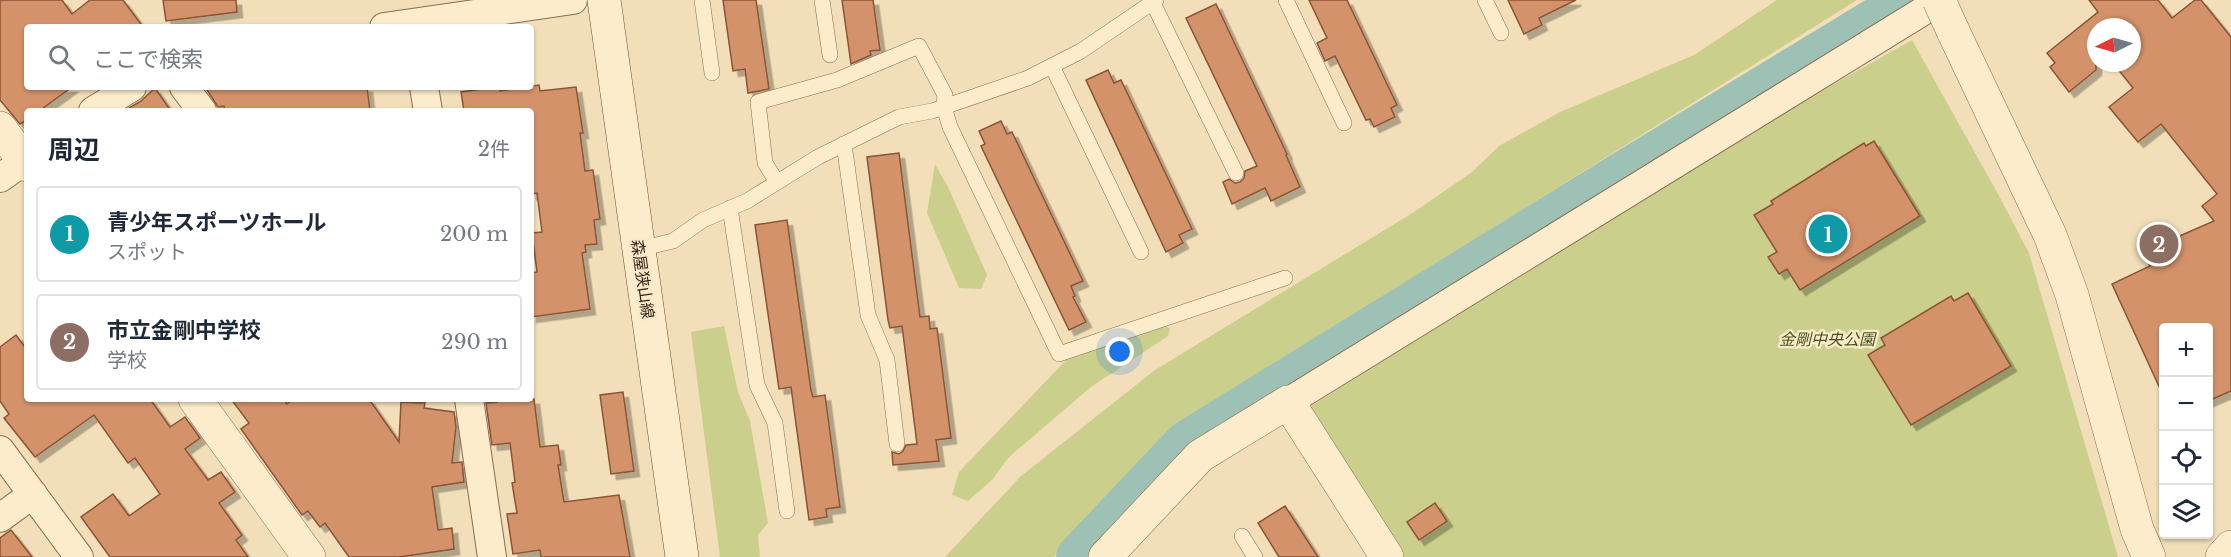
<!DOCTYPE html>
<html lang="ja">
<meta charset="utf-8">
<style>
:root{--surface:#fff;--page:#f2f2f3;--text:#1f2937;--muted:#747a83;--line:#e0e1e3;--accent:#0f766e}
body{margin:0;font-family:"Libre Baskerville","Noto Sans JP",serif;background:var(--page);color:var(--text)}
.controls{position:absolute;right:18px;bottom:18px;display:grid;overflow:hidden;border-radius:6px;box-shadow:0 2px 4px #0004}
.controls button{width:54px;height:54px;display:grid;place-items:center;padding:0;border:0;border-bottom:2px solid var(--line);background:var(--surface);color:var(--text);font:30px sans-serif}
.compass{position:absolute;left:2087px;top:18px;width:54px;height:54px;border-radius:50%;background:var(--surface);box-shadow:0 2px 4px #0004;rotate:265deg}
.you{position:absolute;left:1120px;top:352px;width:21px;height:21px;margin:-15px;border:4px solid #fff;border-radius:50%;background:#1a73e8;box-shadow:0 0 0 9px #1a73e833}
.badge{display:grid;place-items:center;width:39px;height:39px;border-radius:50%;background:var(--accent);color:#fff;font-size:20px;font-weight:700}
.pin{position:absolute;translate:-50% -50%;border:3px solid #fff;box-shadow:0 2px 6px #0006}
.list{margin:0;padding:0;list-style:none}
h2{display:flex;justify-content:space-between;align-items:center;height:78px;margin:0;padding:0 24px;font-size:26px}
h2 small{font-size:20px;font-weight:400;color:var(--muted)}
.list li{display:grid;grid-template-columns:39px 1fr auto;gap:18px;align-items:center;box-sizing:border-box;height:96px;margin:0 12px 12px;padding:0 12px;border:2px solid var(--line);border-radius:6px}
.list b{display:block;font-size:22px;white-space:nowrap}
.list p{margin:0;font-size:20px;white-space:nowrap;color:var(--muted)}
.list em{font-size:20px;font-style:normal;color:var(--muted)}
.icon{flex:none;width:33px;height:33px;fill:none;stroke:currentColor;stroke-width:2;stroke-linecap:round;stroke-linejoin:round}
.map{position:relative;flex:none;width:2231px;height:557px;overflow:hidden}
.search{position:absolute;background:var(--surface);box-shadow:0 2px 4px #0004;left:24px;top:24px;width:510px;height:66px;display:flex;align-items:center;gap:15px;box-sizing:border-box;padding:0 21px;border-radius:6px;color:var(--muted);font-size:22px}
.panel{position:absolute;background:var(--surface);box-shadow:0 2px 4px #0004;left:24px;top:108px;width:510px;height:294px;border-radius:6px}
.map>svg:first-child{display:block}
.green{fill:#cad08c}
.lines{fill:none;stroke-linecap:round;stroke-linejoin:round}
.river{stroke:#9dc1b5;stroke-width:44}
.building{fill:#d4926a;stroke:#8a5435;stroke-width:1.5;filter:url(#shadow)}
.service-casing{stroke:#896d52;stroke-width:16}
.minor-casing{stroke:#896d52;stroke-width:30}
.tertiary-casing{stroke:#896d52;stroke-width:34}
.secondary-casing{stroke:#6a4e35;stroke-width:34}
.service{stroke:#fceccb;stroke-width:15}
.minor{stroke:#fceccb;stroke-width:28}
.tertiary{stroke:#fceccb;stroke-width:33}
.secondary{stroke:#fceccb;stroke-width:33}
.tertiary-bridge-casing{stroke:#896d52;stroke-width:34;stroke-linecap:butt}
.tertiary-bridge{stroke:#fceccb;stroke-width:33}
.labels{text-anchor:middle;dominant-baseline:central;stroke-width:5;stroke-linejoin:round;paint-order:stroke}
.street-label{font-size:16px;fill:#362619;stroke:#f9e9c8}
.park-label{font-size:16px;font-style:italic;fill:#49541d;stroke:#f9e9c8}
</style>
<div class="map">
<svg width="2231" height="557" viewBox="0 0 2231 557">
<defs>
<filter id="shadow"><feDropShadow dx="5.5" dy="5.5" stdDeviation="0" flood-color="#0004"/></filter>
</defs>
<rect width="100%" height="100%" fill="#f2deb8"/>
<g class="green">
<path d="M1777,0h80l-679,425 -124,132h-109l76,-81 134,-106 259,-158 58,-40 27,-26 61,-34 134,-57z"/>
<path d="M1912,40l86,154 31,59 89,304h-720l-93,-147 417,-263z"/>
<path d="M935,164l13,23 39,88 -6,14 -22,-1 -32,-75z"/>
<path d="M724,326l14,66 12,29 18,102 -10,12 2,22h-40l-29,-225z"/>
<path d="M1161,326l9,2 -2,8 -77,51 -82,70 -17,23 -24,21 -16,-6 7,-23 111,-116z"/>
</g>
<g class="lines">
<path class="river" d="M1078,557l108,-114 444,-274 278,-169"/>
</g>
<g class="building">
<path d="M0,0h62l10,14 18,-14h33l20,27h-116v60h45l-33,24h-12v9l-7,4 -20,-24z"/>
<path d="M163,0h73l1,12 -71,9z"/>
<path d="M723,0h33l13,89 -21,4 -3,-24 -12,2z"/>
<path d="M842,0h31l7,50 -10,1 1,4 -20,9z"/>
<path d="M1309,0h38l50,105 -6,3 4,9 -21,10 -4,-8 -4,1 -31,-64 -10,5 -8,-18 10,-5z"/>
<path d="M1508,0h68l-37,18 3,7 -18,9z"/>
<path d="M2089,0h69l14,18 23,-18h6l30,37v354l-23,10v-74h-45v68l-51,-111 38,-18 -5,-9 16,-7 -2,-5 55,-24 -12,-15 15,-12 -56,-70 -23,18 -29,-35 24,-19 -20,-25h19v-36h-36v43l-27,22 -19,-25 5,-4 -8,-10 51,-41z"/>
<path d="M1216,4l71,150 -1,1 14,32 -29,14 -6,-13 -33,16 -9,-22 6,-3 6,4 5,-1 4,-4 1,-7 12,-5 -71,-148z"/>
<path d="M1108,70l6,13 7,-3 71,149 -13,6 4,8 -17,9 -80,-172z"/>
<path d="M539,85l1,6 36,-4 7,46h-3l5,38 8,-1 7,49 -6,1 3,24 -12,1 1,7 -4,1 8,56 -59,8v-44l6,-1 -5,-39 10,-1 -5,-39 -6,1v-83h-67l-3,-19 36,-5h3v4z"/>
<path d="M205,87h162l3,24h-145l-1,-5 -6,1z"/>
<path d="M155,88l16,23h-47l17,-10z"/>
<path d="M1001,121l6,13 5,-2 71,149 -12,5 4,10 -2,1 13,25 -17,8 -88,-184 4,-2 -6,-13z"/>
<path d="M1874,141l46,75 -120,74 -13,-21 -8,5 -11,-17 9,-5 -23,-37 19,-11 -2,-3 93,-58 2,3z"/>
<path d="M899,153l21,164 9,-1 1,13 7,-1 14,110 -15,2 3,21 -46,4 -1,-13 7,2 4,-3 3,-6 11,-1 -15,-118 -12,2 -2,-8 -21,-163z"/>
<path d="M787,220l24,170 2,7 12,-2 15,112 -14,2 1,8 -18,3 -18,-133 -12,2 -24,-164z"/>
<path d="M1968,293l43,73 -100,59 -43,-70 17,-10 -4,-7 70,-42 3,5z"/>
<path d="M16,335l11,15v49h123l20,28 15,-10 15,21 -15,11 23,31 13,-8 14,20 -16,11 23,32 -6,5 12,17h-138l-29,-40 32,-23 16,22 31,-22 -25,-36 -7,5 -34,-48 -59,42 -31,-39 5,-4 -9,-13v-54z"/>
<path d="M623,392l11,79 -23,3 -11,-79z"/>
<path d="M231,399h52l4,5 6,-5h76l30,43 2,-40 24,1 -1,5 30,4 2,15 -4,36 10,-1 2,20 -32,5 6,43 14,-2 2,21 -55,8h-50l-24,-34 -5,4 -12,-16 -6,4 -61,-86 8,-6z"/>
<path d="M497,399h37l6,48 18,-2 3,20h-3l6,37 55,-7 11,62h-89l-1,-7 -27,4 -6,-40 10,-1 -5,-30 3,-1 -5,-39 -18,2 -6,-42 11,-1z"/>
<path d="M1435,503l12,18 -28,19 -12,-18z"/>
<path d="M1285,506l33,51h-39l-21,-34z"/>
<path d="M11,530l21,27h-32v-19z"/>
</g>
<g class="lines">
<g class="service-casing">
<g id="service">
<path d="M702,0l10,73"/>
<path d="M822,0l8,55"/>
<path d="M1286,0l58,123"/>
<path d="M1485,0l16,33"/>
<path d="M1153,3l83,170"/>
<path d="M1052,66l89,186"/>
<path d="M844,144l24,171 19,45 10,84"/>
<path d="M777,182l-12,-19 -7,-61 79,-22 82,-34 26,49 -1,12 6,20 109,227 226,-76"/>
<path d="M730,208l27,177 18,38 12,88"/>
<path d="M639,249l34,-8 30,-21 44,-19 71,-44 81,-40 33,-6 96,-33 53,-27 75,-51"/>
<path d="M1242,536l13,21"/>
</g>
</g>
<g class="minor-casing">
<g id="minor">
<path d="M384,27l189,-27"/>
<path d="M184,87l18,24"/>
<path d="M424,87l4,24"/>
<path d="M93,111l39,-24"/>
<path d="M0,178l27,-19"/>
<path d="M469,399l23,158"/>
<path d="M1288,402l653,-402"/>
<path d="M0,450l79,107"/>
<path d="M0,518l33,-24"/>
</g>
</g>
<g class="tertiary-casing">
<g id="tertiary">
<path d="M1953,31l97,204 22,60 65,234 12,28"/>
<path d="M0,128l27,37"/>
<path d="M195,399l114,158"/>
<path d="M1105,557l95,-101 88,-54 99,155"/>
<path d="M2222,557l9,-10"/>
</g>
</g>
<g class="secondary-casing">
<path id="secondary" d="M604,0l78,557"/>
</g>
<use href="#service" class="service"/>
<use href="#minor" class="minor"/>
<use href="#tertiary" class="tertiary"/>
<use href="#secondary" class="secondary"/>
<g class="tertiary-bridge-casing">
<path id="tertiary-bridge" d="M1939,0l14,31"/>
</g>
<use href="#tertiary-bridge" class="tertiary-bridge"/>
</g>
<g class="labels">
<g class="street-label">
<text transform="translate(643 279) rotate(82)">森屋狭山線</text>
</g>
<g class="park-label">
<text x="1827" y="339">金剛中央公園</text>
</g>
</g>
</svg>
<div class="controls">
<button>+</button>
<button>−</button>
<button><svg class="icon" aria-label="locate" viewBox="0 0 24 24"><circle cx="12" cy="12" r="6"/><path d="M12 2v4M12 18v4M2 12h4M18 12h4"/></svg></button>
<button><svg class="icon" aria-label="layers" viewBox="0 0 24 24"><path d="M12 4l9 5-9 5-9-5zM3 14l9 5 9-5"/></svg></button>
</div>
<svg class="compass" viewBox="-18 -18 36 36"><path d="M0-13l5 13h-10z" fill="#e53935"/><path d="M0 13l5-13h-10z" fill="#747a83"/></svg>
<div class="you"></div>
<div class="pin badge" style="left:1828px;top:234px;background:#0f9aa8">1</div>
<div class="pin badge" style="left:2159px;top:244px;background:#8d6e63">2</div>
<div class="search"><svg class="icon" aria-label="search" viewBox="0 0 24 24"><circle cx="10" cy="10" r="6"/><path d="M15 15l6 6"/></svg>ここで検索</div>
<section class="panel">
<h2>周辺<small>2件</small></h2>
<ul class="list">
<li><span class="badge" style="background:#0f9aa8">1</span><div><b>青少年スポーツホール</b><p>スポット</p></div><em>200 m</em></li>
<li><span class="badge" style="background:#8d6e63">2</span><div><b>市立金剛中学校</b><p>学校</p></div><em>290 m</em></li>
</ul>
</section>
</div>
